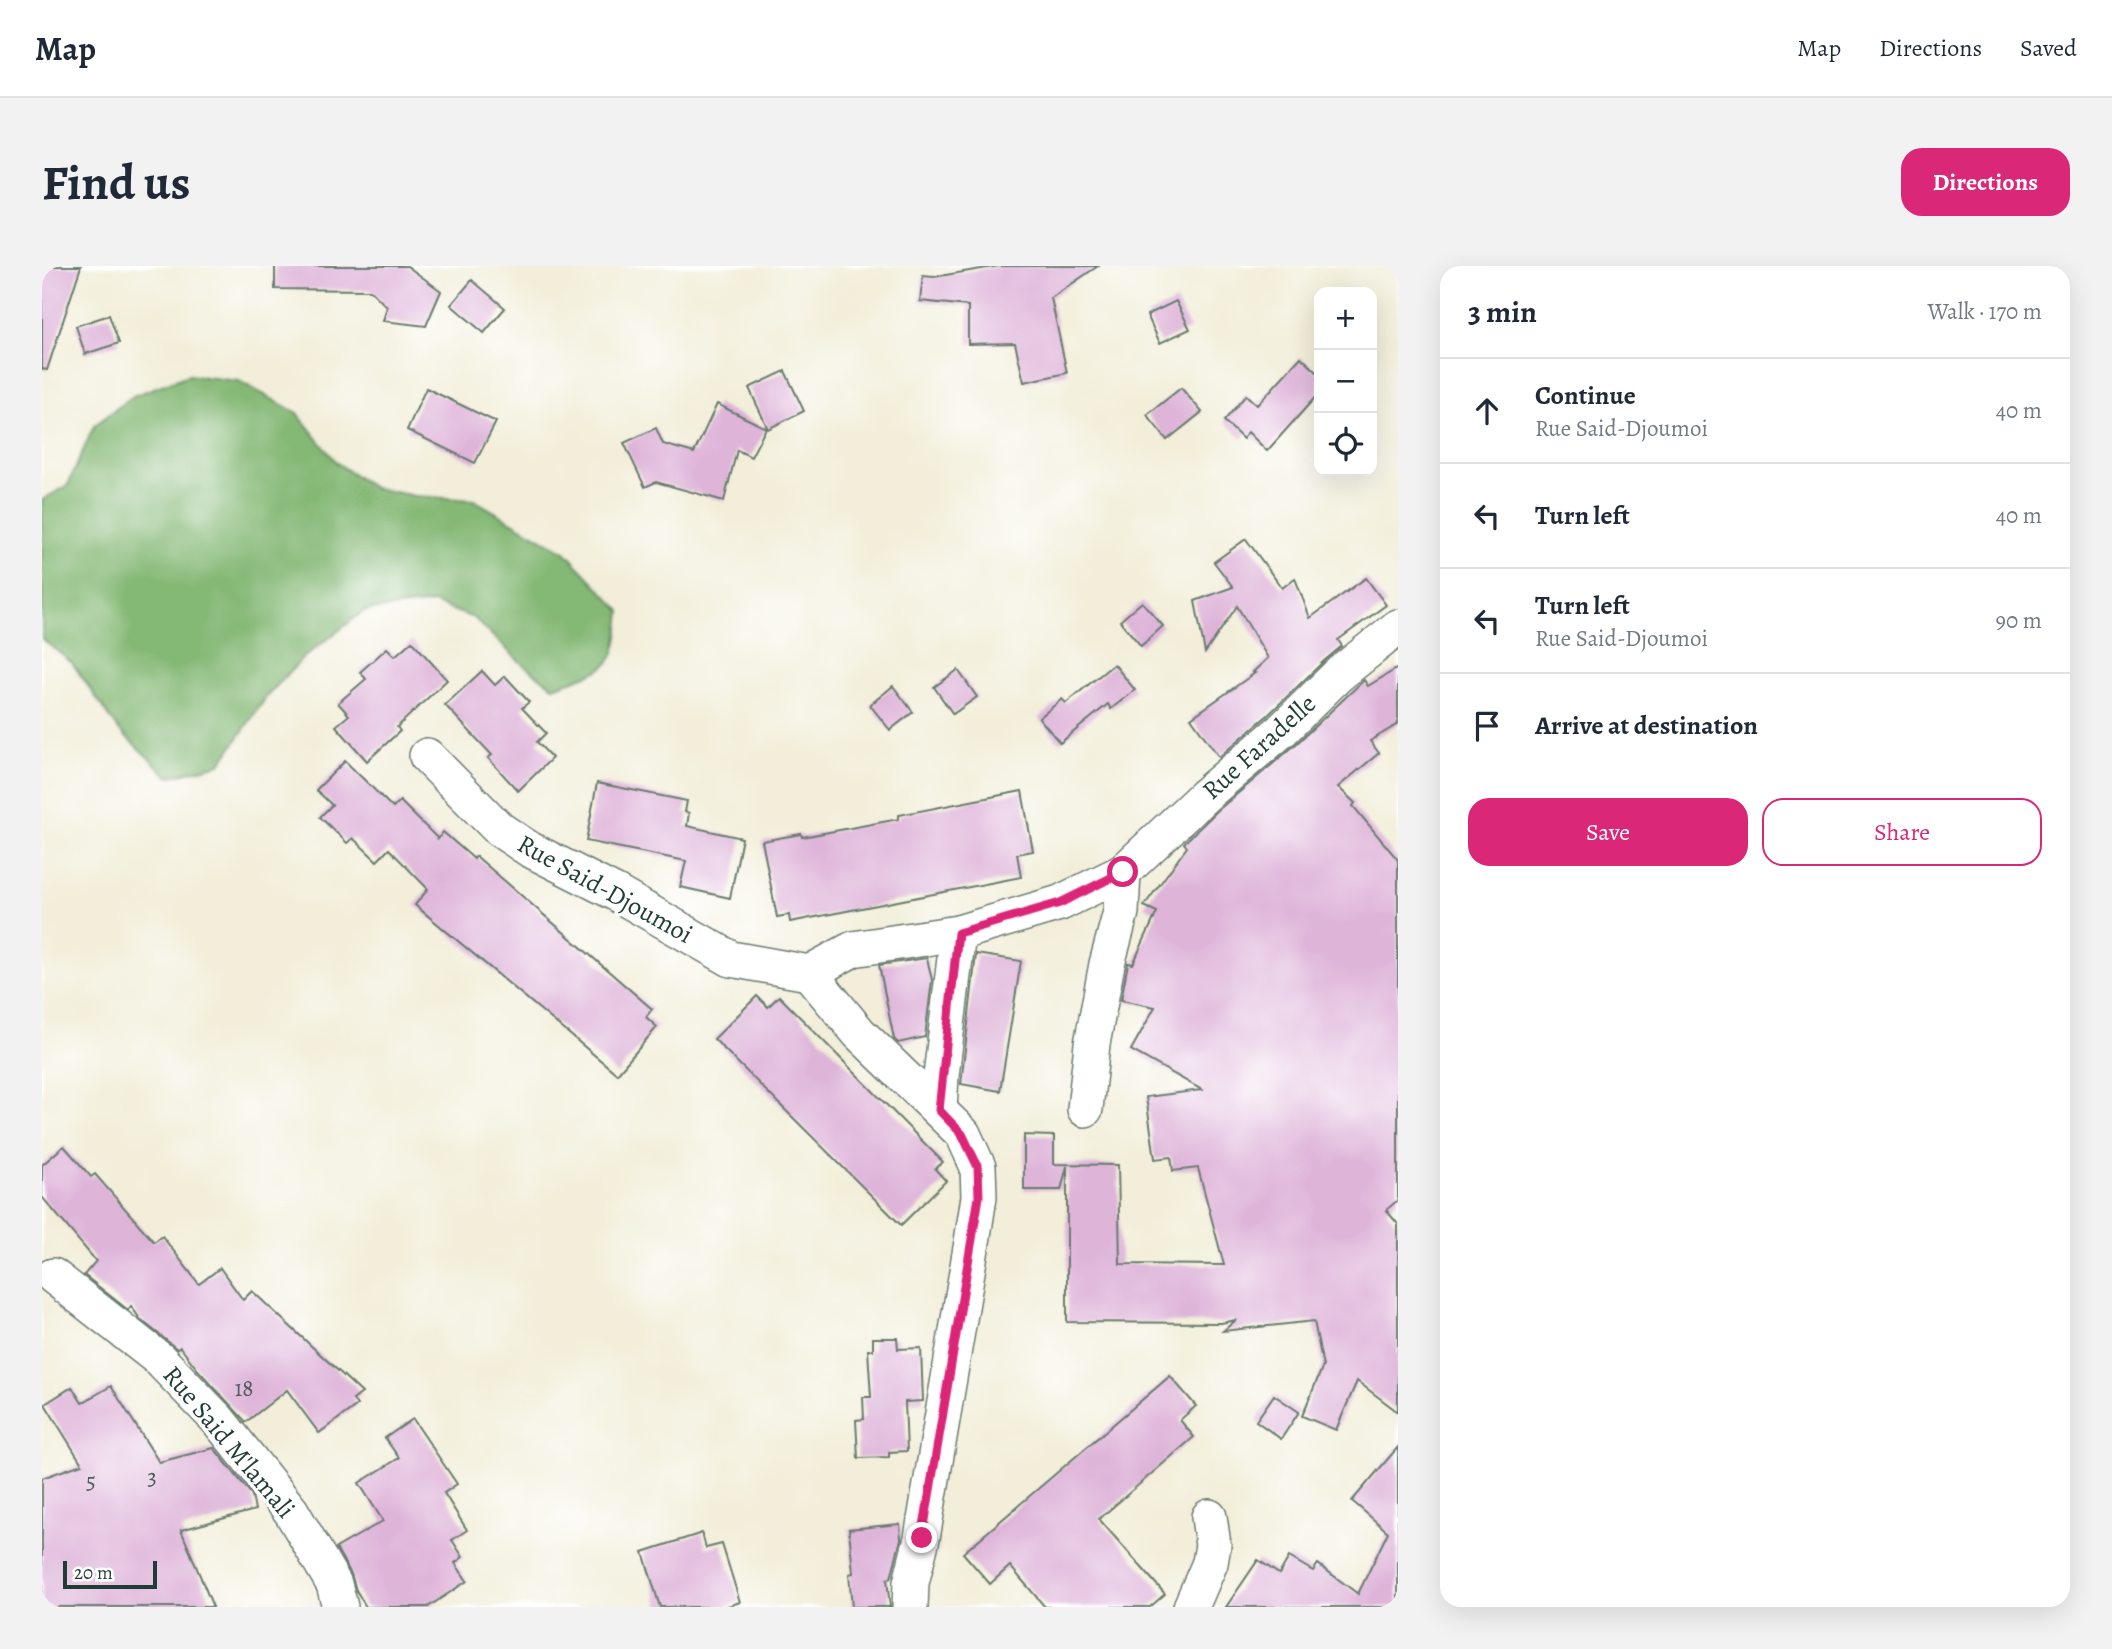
<!DOCTYPE html>
<meta charset="utf-8">
<style>
:root{--surface:#fff;--page:#f2f2f3;--text:#1f2937;--muted:#747a83;--line:#e0e1e3;--accent:#db2777}
body{margin:0;font-family:Alegreya,serif;background:var(--page);color:var(--text)}
.controls{position:absolute;right:21px;top:21px;display:grid;overflow:hidden;border-radius:14px;box-shadow:0 7px 28px #0002}
.controls button{width:63px;height:63px;display:grid;place-items:center;padding:0;border:0;border-bottom:2px solid var(--line);background:var(--surface);color:var(--text);font:35px sans-serif}
.scale{position:absolute;left:21px;bottom:18px;width:94px;box-sizing:border-box;padding-left:7px;border:4px solid #1f3d34;border-top:0;font-size:19px;line-height:24px;white-space:nowrap;color:#1f3d34;-webkit-text-stroke:5px #fff;paint-order:stroke}
.stop{position:absolute;width:21px;height:21px;margin:-16px;border:5px solid #db2777;border-radius:50%;background:#fff}
.stop.end{background:#db2777;border-color:#fff;box-shadow:0 2px 7px #0008}
.list{margin:0;padding:0;list-style:none}
h2{display:flex;justify-content:space-between;align-items:center;height:91px;margin:0;padding:0 28px;font-size:30px}
h2 small{font-size:23px;font-weight:400;color:var(--muted)}
.list li{display:grid;grid-template-columns:46px 1fr auto;gap:21px;align-items:center;box-sizing:border-box;height:105px;padding:0 28px;border-top:2px solid var(--line)}
.list b{display:block;font-size:26px;white-space:nowrap}
.list p{margin:0;font-size:23px;white-space:nowrap;color:var(--muted)}
.list em{font-size:23px;font-style:normal;color:var(--muted)}
.actions{display:flex;gap:14px;padding:21px 28px}
.actions a{flex:1;padding:16px 0;border:2px solid var(--accent);border-radius:21px;text-align:center;font-size:24px;color:var(--accent)}
.actions .main{background:var(--accent);color:#fff}
.icon{flex:none;width:38px;height:38px;fill:none;stroke:currentColor;stroke-width:2;stroke-linecap:round;stroke-linejoin:round}
.map{position:relative;flex:none;width:1356px;height:1341px;overflow:hidden;border-radius:21px}
header{display:flex;align-items:center;gap:42px;box-sizing:border-box;height:98px;padding:0 35px;background:var(--surface);border-bottom:2px solid var(--line)}
header strong{font-size:33px}
nav{display:flex;gap:38px;margin-inline-start:auto;font-size:24px}
.intro{display:flex;align-items:center;justify-content:space-between;box-sizing:border-box;height:168px;padding:0 42px}
h1{margin:0;font-size:49px}
.button{padding:18px 32px;border-radius:21px;background:var(--accent);color:#fff;font-size:24px;font-weight:700}
main{display:flex;gap:42px;padding:0 42px}
aside{flex:1;background:var(--surface);border-radius:21px;box-shadow:0 7px 28px #0002}
.map>svg:first-child{display:block}
.forest{fill:#84b874;stroke:#527a54;stroke-width:2}
.building{fill:#deb4d9}
.lines{fill:none;stroke-linecap:round;stroke-linejoin:round}
.minor-casing{stroke:#697b6e;stroke-width:38}
.minor{stroke:#fff;stroke-width:35}
.route{stroke:#db2777;stroke-width:9}
.labels{text-anchor:middle;dominant-baseline:central;stroke-width:7;stroke-linejoin:round;paint-order:stroke}
.number-label{font-size:23px;fill:#4f5b5d}
.street-label{font-size:26px;fill:#1f3d34;stroke:#fff}
</style>
<header>
<strong>Map</strong>
<nav><a>Map</a><a>Directions</a><a>Saved</a></nav>
</header>
<div class="intro"><h1>Find us</h1><a class="button">Directions</a></div>
<main>
<div class="map">
<svg width="1356" height="1341" viewBox="0 0 1356 1341">
<rect width="100%" height="100%" fill="#fff"/>
<filter id="ink" filterUnits="userSpaceOnUse"><feTurbulence type="fractalNoise" baseFrequency=".0143" numOctaves="2"/><feDisplacementMap in="SourceGraphic" scale="14" xChannelSelector="R" yChannelSelector="G"/><feConvolveMatrix kernelMatrix="1 2 1 2 8 2 1 2 1" color-interpolation-filters="sRGB"/></filter>
<filter id="wash" filterUnits="userSpaceOnUse"><feTurbulence type="fractalNoise" baseFrequency=".00686" numOctaves="4" result="noise"/><feDisplacementMap in="SourceGraphic" scale="28" xChannelSelector="R" yChannelSelector="G"/><feGaussianBlur stdDeviation="1.57" result="paint"/><feColorMatrix in="noise" values="0 0 0 0 0 0 0 0 0 0 0 0 0 0 0 0 0 1.4 0 .05"/><feComposite in="paint" operator="in"/></filter>
<g filter="url(#wash)">
<rect width="100%" height="100%" fill="#f2eed9"/>
<path class="forest" d="M146,109l51,6 58,32 40,50 36,25 42,8 59,4 91,52 56,59c-6,63 -11,55 -67,76l-33,-24 -47,-45 -41,-15 -69,8 -61,47 -36,38 -47,68 -51,13 -50,-47 -47,-67 -30,-24v-139l26,-15 26,-59 39,-30z"/>
<g id="blocks">
<g class="building">
<path d="M0,0h39l-34,104 -5,-1z"/>
<path d="M233,0h132l34,25 -15,35 -43,-5 4,-14 -17,-17 -95,-1z"/>
<path d="M957,0h99l-47,32 16,75 -43,9 -9,-39 -47,1v-38l-48,-5 3,-25 11,1z"/>
<path d="M430,14l33,28 -21,25 -33,-28z"/>
<path d="M1134,35l14,28 -30,14 -13,-28z"/>
<path d="M67,49l10,28 -34,11 -9,-28z"/>
<path d="M1259,91l18,17v19l-52,58 -19,-19 -5,7 -19,-18 22,-26 11,10z"/>
<path d="M743,105l19,40 -36,18 -19,-41z"/>
<path d="M384,122l70,34 -21,41 -68,-33z"/>
<path d="M1139,122l21,24 -35,28 -20,-25z"/>
<path d="M675,138l49,24 -15,29 -14,-7 -13,51 -68,-19 -11,5 -21,-44 32,-15 7,16 31,9z"/>
<path d="M1204,273l36,49 13,-10 15,40 56,-40 20,27 -48,35 4,6 -18,15 -56,54 -49,42 -28,-39 64,-45 -2,-1 15,-14 -31,-52 -32,47 -10,-52 38,-14 -19,-25z"/>
<path d="M1100,336l21,24 -22,20 -21,-25z"/>
<path d="M370,375l35,39 -50,47 3,4 -33,30 -31,-35 13,-11 -11,-12 28,-24 -6,-7 27,-24 8,8z"/>
<path d="M1072,398l21,26 -24,19 -3,-5 -48,39 -21,-25 23,-19 4,4z"/>
<path d="M1356,402v56l-28,17 9,12 -41,34 17,16 -2,3 45,54v340l-12,10 12,14v188l-41,-31 -21,49 -34,-14 21,-50 -9,-45 -91,10 13,-11 -15,3 -154,-1v-156l-6,24h-37v-55l30,1v28l64,1 2,99 104,1 -26,-97 -25,3 -2,-14 -16,2 -9,-62 56,-7 -71,-40 24,-43 -34,-7 7,-37 5,1 24,-52 -13,-6 43,-59 -3,-4 33,-32 78,-66 69,-65 4,6z"/>
<path d="M916,404l19,27 -24,17 -19,-27z"/>
<path d="M440,405l13,14 10,-9 24,26 -7,6 24,25 -9,9 15,16 -34,33 -30,-33 4,-3 -47,-50z"/>
<path d="M851,420l20,26 -23,18 -20,-25z"/>
<path d="M303,495l48,47 7,-7 38,38 5,-7 31,27 2,-3 176,153 -6,8 11,10 -40,47 -202,-169 13,-16 -39,-40 -12,12 -24,-23 -6,5 -27,-26 12,-12 -16,-15z"/>
<path d="M555,517l90,18 -2,11 4,1 -2,13 55,12 -12,60 -50,-11 6,-26 -100,-20z"/>
<path d="M980,525l11,60 -16,3 4,23 -231,45 -1,-7 -12,2 -15,-76 39,-7 1,3 97,-18v-4z"/>
<path d="M934,688l45,7 -21,130 -39,-7z"/>
<path d="M885,692l5,22 -7,57 -27,6 -4,-4 -15,-74z"/>
<path d="M715,730l11,11 11,-11 164,166 -8,7 11,12 -45,44 -187,-186z"/>
<path d="M22,880l27,31 4,-3 59,68 8,-6 37,48 21,-16 23,32 9,-9 110,102 -9,7 4,5 -38,28 -32,-43 -41,32 -48,-52 -18,-23 -3,2 -37,-30 -9,-13 -3,4 -44,-35 12,-14 -54,-64v-32z"/>
<path d="M831,1072h24l1,11 23,-1 2,53 -18,1 2,49 -18,1v5l-31,1 -2,-38 8,-1 -1,-22h8l-3,-47h5z"/>
<path d="M1128,1110l26,30 -16,14 14,17 -95,82 66,75 -15,13h-105l-35,-41 -20,18 -27,-31z"/>
<path d="M69,1120l48,76 55,-14 38,47 3,15 -74,20 32,77h-171v-129l40,-14 -37,-60 27,-17 10,16z"/>
<path d="M1232,1129l25,17 -18,27 -25,-18z"/>
<path d="M371,1153l44,65 -13,9 23,37 -15,10 11,17 -8,6 12,18 -39,26h-62l-10,-17 -5,-16 -15,-26 47,-27 -24,-38 40,-25 -14,-20z"/>
<path d="M1356,1181v160h-172l32,-47 21,14 10,-17 24,14 5,-7 40,30 30,-62 -36,-31z"/>
<path d="M858,1258l1,15 -10,39 -4,1 3,28h-38l-3,-33 4,-1 -4,-44z"/>
<path d="M660,1267l4,15 16,-4 18,58 -15,5h-65l-17,-55z"/>
</g>
</g>
</g>
<g filter="url(#ink)">
<use href="#blocks" fill-opacity="0" stroke="#697b6e" stroke-width="2"/>
<g class="lines">
<g class="minor-casing">
<g id="minor">
<path d="M385,490l72,73 30,20 85,43 117,67 78,14"/>
<path d="M897,843l2,-33 17,-143"/>
<path d="M1043,843l7,-65 15,-80 14,-52 2,-40"/>
<path d="M11,1010l106,83 59,61 73,91 43,73 6,23"/>
<path d="M868,1341l1,-24 11,-45 50,-296 7,-45 -1,-30 -15,-33 -104,-101 -50,-60 44,-24 105,-16 102,-30 63,-31 81,-76 78,-66 56,-55 60,-48"/>
<path d="M1149,1341l19,-44 3,-18 -4,-28"/>
</g>
</g>
<use href="#minor" class="minor"/>
</g>
</g>
<g class="lines" filter="url(#ink)">
<path class="route" d="M880,1272l57,-341 -1,-30 -16,-33 -23,-24 19,-177 102,-30 63,-31"/>
</g>
<g class="labels">
<g class="number-label">
<text x="202" y="1122">18</text>
<text x="110" y="1211">3</text>
<text x="49" y="1215">5</text>
</g>
<g class="street-label">
<text transform="translate(1217 481) rotate(-42)">Rue Faradelle</text>
<text transform="translate(563 623) rotate(29)">Rue Said-Djoumoi</text>
<text transform="translate(187 1176) rotate(50)">Rue Said M'lamali</text>
</g>
</g>
</svg>
<div class="controls">
<button>+</button>
<button>−</button>
<button><svg class="icon" aria-label="locate" viewBox="0 0 24 24"><circle cx="12" cy="12" r="6"/><path d="M12 2v4M12 18v4M2 12h4M18 12h4"/></svg></button>
</div>
<div class="scale">20 m</div>
<div class="stop" style="left:1081px;top:606px"></div>
<div class="stop end" style="left:880px;top:1272px"></div>
</div>
<aside>
<h2>3 min<small>Walk · 170 m</small></h2>
<ul class="list">
<li><svg class="icon" aria-label="ahead" viewBox="0 0 24 24"><path d="M12 20V5M6 11l6-6 6 6"/></svg><div><b>Continue</b><p>Rue Said-Djoumoi</p></div><em>40 m</em></li>
<li><svg class="icon" aria-label="left" viewBox="0 0 24 24"><path d="M17 20v-9H6M10 6l-5 5 5 5"/></svg><div><b>Turn left</b></div><em>40 m</em></li>
<li><svg class="icon" aria-label="left" viewBox="0 0 24 24"><path d="M17 20v-9H6M10 6l-5 5 5 5"/></svg><div><b>Turn left</b><p>Rue Said-Djoumoi</p></div><em>90 m</em></li>
<li><svg class="icon" aria-label="arrive" viewBox="0 0 24 24"><path d="M6 21V4h12l-3 4 3 4H6"/></svg><div><b>Arrive at destination</b></div></li>
</ul>
<div class="actions"><a class="main">Save</a><a>Share</a></div>
</aside>
</main>
